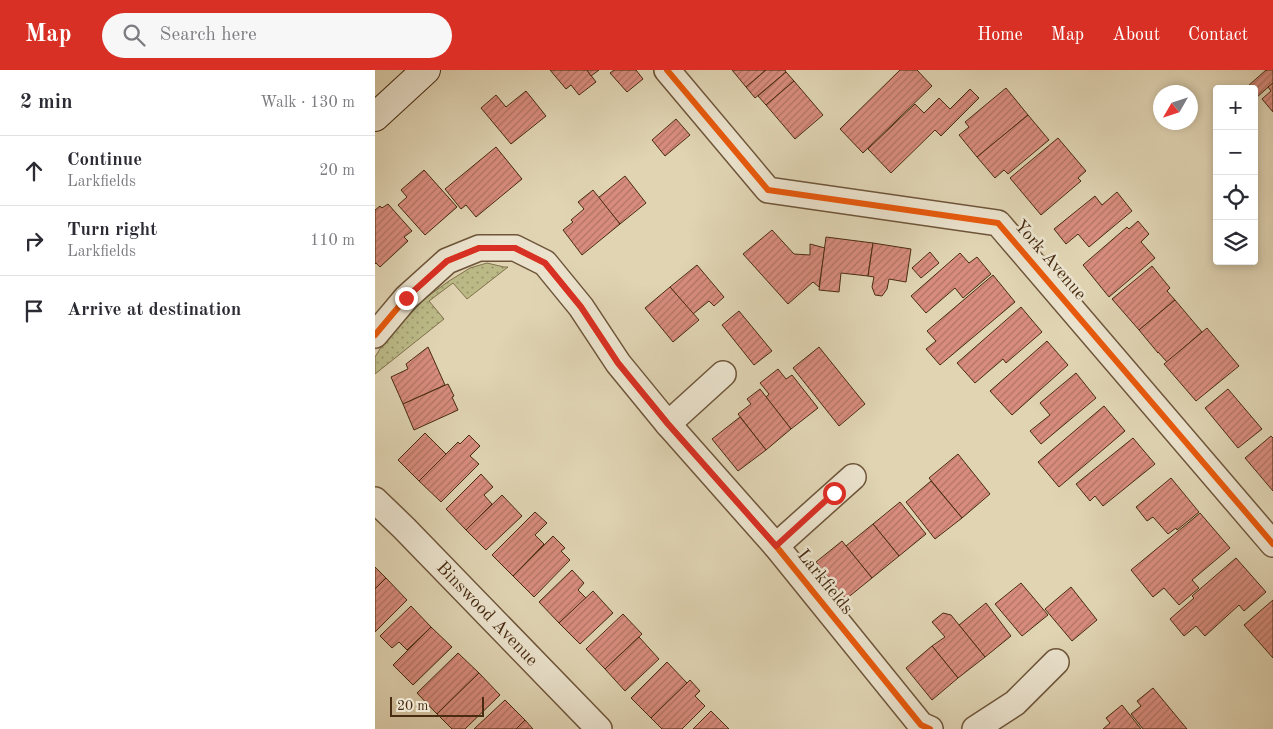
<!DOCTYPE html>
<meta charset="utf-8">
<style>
:root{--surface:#fff;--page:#f7f7f7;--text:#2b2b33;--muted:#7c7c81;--line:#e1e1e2;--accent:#d93025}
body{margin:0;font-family:"Old Standard TT",serif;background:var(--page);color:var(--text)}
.controls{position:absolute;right:15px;top:15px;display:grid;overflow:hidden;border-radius:5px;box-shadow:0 2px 8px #0003}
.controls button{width:45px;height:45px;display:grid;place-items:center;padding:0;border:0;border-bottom:1px solid var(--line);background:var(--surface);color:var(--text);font:25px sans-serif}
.compass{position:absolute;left:778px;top:15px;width:45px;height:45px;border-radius:50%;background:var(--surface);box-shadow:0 2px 8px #0003;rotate:231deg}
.scale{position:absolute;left:15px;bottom:12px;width:94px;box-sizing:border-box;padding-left:5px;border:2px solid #482b10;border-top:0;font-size:14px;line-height:18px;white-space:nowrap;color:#482b10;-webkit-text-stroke:4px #ebe3ce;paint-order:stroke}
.stop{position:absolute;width:15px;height:15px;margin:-11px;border:4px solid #d93025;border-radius:50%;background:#fff}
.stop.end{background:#d93025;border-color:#fff;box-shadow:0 1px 5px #0008}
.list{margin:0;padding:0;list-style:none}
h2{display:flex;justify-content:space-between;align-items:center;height:65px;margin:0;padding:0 20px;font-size:21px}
h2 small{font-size:16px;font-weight:400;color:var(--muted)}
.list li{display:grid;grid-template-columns:32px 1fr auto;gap:15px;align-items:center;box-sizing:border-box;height:70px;padding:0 20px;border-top:1px solid var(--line)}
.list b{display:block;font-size:19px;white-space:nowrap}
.list p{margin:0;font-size:16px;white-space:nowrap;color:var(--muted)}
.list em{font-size:16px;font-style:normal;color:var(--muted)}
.icon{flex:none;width:28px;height:28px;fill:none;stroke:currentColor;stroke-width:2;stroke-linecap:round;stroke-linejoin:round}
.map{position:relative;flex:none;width:898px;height:659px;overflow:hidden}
header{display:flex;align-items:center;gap:30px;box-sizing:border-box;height:70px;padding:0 25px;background:var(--accent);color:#fff}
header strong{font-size:24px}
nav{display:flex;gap:28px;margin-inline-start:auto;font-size:18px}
.search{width:350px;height:45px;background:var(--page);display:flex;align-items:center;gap:12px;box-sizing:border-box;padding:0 18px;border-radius:28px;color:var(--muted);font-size:19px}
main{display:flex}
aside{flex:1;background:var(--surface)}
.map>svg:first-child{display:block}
.green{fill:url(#green-dots);stroke:#82724c}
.building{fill:url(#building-hatch);stroke:#482b10}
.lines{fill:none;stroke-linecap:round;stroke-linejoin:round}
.street-casing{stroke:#6e5539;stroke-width:28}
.secondary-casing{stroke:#482b10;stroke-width:30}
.street{stroke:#ebe3ce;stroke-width:25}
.secondary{stroke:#ebe3ce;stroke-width:28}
.cycleway-casing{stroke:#ebe3ce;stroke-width:9}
.cycleway{stroke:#e8590c;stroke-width:6}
.route{stroke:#d93025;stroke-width:6}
.labels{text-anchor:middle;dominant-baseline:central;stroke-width:5;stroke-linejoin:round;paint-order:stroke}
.street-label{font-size:18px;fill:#482b10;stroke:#ebe3ce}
</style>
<header>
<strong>Map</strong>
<div class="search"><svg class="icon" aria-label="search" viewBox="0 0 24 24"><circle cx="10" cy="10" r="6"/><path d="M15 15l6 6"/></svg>Search here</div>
<nav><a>Home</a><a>Map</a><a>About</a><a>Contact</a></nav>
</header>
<main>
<aside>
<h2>2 min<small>Walk · 130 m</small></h2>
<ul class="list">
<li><svg class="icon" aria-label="ahead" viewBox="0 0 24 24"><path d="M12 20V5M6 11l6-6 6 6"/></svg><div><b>Continue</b><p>Larkfields</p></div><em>20 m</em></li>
<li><svg class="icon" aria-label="right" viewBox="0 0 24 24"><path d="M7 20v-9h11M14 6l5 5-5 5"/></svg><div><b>Turn right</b><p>Larkfields</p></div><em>110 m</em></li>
<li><svg class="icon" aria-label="arrive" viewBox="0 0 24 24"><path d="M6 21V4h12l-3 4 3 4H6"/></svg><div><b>Arrive at destination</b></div></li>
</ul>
</aside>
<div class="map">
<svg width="898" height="659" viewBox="0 0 898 659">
<defs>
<pattern id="green-dots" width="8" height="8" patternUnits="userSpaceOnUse" patternTransform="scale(1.25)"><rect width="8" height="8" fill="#bbba87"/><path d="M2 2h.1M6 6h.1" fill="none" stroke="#9a976d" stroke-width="1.8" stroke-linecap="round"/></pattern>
<pattern id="building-hatch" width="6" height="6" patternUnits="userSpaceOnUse" patternTransform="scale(1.25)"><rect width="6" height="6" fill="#d88c7d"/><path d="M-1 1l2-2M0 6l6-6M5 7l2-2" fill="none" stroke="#b17365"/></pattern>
</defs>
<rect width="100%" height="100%" fill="#e0d4b3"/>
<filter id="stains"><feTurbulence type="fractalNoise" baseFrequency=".004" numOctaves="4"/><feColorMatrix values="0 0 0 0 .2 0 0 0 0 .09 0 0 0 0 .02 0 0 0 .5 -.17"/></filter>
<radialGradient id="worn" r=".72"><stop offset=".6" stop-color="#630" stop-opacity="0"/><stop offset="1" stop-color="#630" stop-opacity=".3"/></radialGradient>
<path class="green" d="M112,193l17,4h4l-41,32 -14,-16 -24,18 15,18 -69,55v-17l8,-13 41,-45 25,-18 21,-13z"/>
<g class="building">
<path d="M175,0h37l9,12 -17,13 -8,-10 -5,4z"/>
<path d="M212,0h12l-8,6z"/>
<path d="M239,0h22l7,9 -16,13 -17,-19z"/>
<path d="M357,0h34l-20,17z"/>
<path d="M391,0h19l1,2 -31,26 -9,-11z"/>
<path d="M525,0h17l15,16 -69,67 -23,-24z"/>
<path d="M891,0h7v13l-16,14 -3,-4v-4h-3l-3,-3z"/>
<path d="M411,2l8,9 -28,24 -8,-9z"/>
<path d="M419,11l29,34 -28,24 -29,-34z"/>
<path d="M898,13v29l-11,-13 9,-8 -3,-4z"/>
<path d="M631,18l22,27 -51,42 -18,-22 10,-8 -4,-5z"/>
<path d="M595,19l9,9 -38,38 -6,-6 -44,43 -23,-24 47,-45 9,9 15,-15 11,11z"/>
<path d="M151,21l20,25 -35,28 -30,-36 15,-13 10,12z"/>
<path d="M653,45l21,25 -41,34 -4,-4 -9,8 -18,-21z"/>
<path d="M301,49l14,16 -25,21 -13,-16z"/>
<path d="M683,68l28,33 -8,7 3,3 -40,34 -31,-37z"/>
<path d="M121,77l26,32 -46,38 -10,-12 -5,4 -16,-20z"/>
<path d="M49,100l33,37 -32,28 -27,-30 9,-8 -6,-7z"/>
<path d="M250,106l21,27 -26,21 -22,-26z"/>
<path d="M218,120l27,34 -38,31 -19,-25 10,-8 -2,-2 13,-11 -6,-7z"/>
<path d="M742,122l15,19 -43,36 -11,-13 -12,10 -12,-15 41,-33 7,9z"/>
<path d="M13,134l24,27 -8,6 4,4 -28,26 -4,-4 -1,1v-54l5,-4 2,2z"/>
<path d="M763,151l11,13 -8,8 14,16 -46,39 -26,-32 44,-38 2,2z"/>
<path d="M397,160l22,24 16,1v-11l15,4 -6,39 -6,-5 -25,22 -45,-50z"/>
<path d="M451,167l47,6 -5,33 -27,-3 -2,19 -20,-2z"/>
<path d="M498,173l38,6 -5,33 -17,-3 -2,10 -5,7 -7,-1 -3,-8 2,-10 -6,-1z"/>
<path d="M555,182l9,11 -18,15 -9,-10z"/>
<path d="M585,183l9,10 8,-6 14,17 -28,24 -8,-10 -29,25 -15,-17z"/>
<path d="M322,195l27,32 -10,9 -5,-5 -16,13 -23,-27z"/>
<path d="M777,196l18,22 -3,3 8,9 -36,30 -27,-31z"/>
<path d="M618,205l22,27 -75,63 -14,-16 10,-8 -9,-10z"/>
<path d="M295,217l29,33 -26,22 -28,-34z"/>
<path d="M800,230l27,32 -35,30 -9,-10v1l-19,-23z"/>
<path d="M646,237l21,25 -36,31 -3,-4 -28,24 -18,-20z"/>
<path d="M364,241l33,40 -18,14 -32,-40z"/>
<path d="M832,258l32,38 -43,35 -32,-37z"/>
<path d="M672,271l21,24 -56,50 -22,-24z"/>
<path d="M53,277l17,38 -42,19 -12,-27 17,-8 -2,-5z"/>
<path d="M444,277l46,57 -26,22 -46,-58z"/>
<path d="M403,299l8,10 6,-4 26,33 -27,21 -25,-32 3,-3 -9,-11z"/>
<path d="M701,303l20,25 -55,46 -11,-13 20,-16 -10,-12z"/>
<path d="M73,314l6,12 -2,1 6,13 -44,20 -11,-26z"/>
<path d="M385,319l31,40 -25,21 -28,-36 13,-10 -4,-5z"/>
<path d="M853,319l34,40 -24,19 -33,-40z"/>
<path d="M729,336l21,25 -66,56 -21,-25z"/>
<path d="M365,347l26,33 -28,21 -26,-32z"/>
<path d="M50,363l21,21 -27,27 -21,-21z"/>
<path d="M94,365l11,11 -10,10 9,8 -38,38 -22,-21 39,-39 2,2z"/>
<path d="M896,366l2,2v53l-28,-33z"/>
<path d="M758,368l22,26 -52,42 -8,-10 -5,5 -14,-17z"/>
<path d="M583,384l32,40 -28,24 -33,-40z"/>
<path d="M106,404l12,13 -9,8 8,9 -26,26 -20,-21z"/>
<path d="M796,408l28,34 -22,18 -1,-2 -8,6 -15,-17 -6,4 -11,-14z"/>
<path d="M556,411l31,37 -27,21 -29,-37z"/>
<path d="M127,425l20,21 -36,34 -20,-20z"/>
<path d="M525,432l26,32 -27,22 -26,-32z"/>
<path d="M160,442l12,11 -12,12 9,9 -31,32 -21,-21z"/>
<path d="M825,443l30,35 -38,32 7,8 -20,17 -15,-17 -11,9 -22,-27z"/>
<path d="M498,454l26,32 -27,22 -26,-32z"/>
<path d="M178,466l12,12 -4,3 9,9 -36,37 -21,-21z"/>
<path d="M467,471l30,37 -26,21 -30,-37z"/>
<path d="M861,488l30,34 -22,19 -5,-6 -34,31 -9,-10 -12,10 -14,-17 24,-21 -2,-2z"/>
<path d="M0,497l11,11 -11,11z"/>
<path d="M197,500l12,13 -6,7 8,8 -27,25 -20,-21z"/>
<path d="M11,508l21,22 -32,32v-43z"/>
<path d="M646,513l27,32 -26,21 -27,-32z"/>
<path d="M696,517l26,33 -25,21 -27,-32z"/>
<path d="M218,521l20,22 -33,31 -21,-21z"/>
<path d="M898,530v58l-29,-33z"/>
<path d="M611,533l25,33 -26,21 -26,-32z"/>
<path d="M36,536l20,21 -24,23 -8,-8 -7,6 -12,-12z"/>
<path d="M568,543l8,2 34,42 -27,21 -26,-32 13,-9 -13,-15z"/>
<path d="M248,544l19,20 -37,35 -19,-20z"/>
<path d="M56,557l21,20 -39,38 -20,-20z"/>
<path d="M264,567l20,22 -34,32 -20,-22z"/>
<path d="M557,576l26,32 -26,22 -26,-32z"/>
<path d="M83,583l21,20 -42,41 -20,-21z"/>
<path d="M292,592l20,21 -36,35 -20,-20z"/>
<path d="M104,603l21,22 -35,34h-13l-15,-15z"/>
<path d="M315,610l10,11 -5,5 10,10 -23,23h-20l-11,-11z"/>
<path d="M778,618l34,41h-44l-12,-15 10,-8 -4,-5z"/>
<path d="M130,630l20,20 -9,9h-42z"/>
<path d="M747,635l19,24h-38l7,-6 -4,-5z"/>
<path d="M336,641l18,18h-36z"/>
<path d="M150,650l8,9h-17z"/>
</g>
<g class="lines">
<g class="street-casing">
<g id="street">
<path d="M292,0l101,120 230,33 275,321"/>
<path d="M0,265l31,-37 41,-37 32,-13h36l30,15 36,44 37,56 50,61 108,122 145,179 9,4"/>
<path d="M293,354l55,-50"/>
<path d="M0,430l29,28 195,201"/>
<path d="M401,476l77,-69"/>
<path d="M600,659l40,-26 41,-41"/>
</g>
</g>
<g class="secondary-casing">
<path id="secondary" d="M0,47l51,-47"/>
</g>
<use href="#street" class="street"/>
<use href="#secondary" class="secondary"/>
<g class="cycleway-casing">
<g id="cycleway">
<path d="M292,0l101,120 230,33 275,321"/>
<path d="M0,265l31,-37 41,-37 32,-13h36l30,15 36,44 37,56 50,61 108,122 145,179 9,4"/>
</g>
</g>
<use href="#cycleway" class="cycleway"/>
</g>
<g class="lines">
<path class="route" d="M31,228l41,-37 32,-13h36l30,15 36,44 37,56 50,61 108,122 58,-53"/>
</g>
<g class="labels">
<g class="street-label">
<text transform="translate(675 190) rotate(49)">York Avenue</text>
<text transform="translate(450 512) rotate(51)">Larkfields</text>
<text transform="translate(112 544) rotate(46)">Binswood Avenue</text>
</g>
</g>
<rect width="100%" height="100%" filter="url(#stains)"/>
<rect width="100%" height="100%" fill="url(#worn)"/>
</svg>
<div class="controls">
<button>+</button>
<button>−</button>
<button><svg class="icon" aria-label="locate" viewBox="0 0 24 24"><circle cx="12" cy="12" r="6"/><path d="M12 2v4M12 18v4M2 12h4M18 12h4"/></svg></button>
<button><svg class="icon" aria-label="layers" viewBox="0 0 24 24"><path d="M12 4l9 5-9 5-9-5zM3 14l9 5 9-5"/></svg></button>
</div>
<svg class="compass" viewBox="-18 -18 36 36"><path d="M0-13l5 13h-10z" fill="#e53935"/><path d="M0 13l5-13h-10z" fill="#7c7c81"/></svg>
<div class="scale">20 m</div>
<div class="stop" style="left:459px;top:423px"></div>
<div class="stop end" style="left:31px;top:228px"></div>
</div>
</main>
